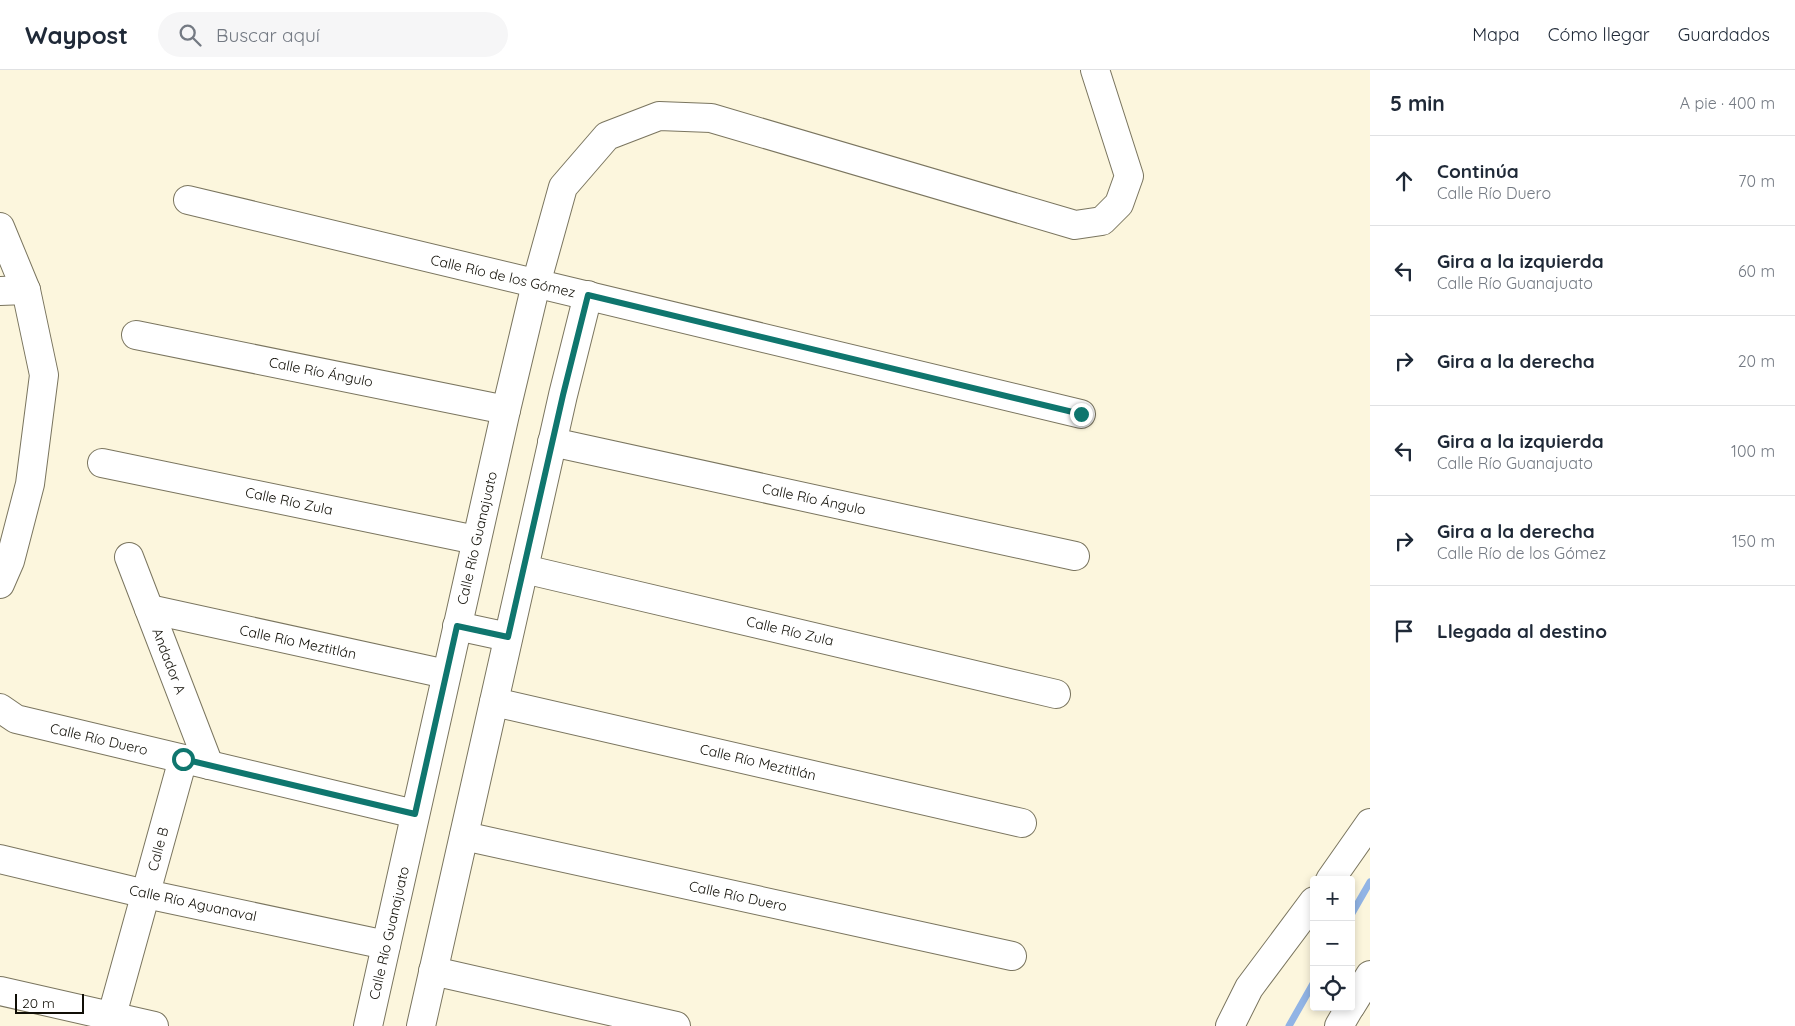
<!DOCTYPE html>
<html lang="es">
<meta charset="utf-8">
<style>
:root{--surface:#fff;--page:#f6f6f7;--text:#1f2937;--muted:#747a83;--line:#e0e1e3}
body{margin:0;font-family:Quicksand,sans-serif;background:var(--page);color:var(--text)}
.controls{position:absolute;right:15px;bottom:15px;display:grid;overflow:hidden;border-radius:5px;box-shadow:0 2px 8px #0003}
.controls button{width:45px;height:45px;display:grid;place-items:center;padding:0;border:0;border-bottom:1px solid var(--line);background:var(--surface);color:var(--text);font:25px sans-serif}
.scale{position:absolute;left:15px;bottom:12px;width:69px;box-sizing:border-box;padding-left:5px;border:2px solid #100e06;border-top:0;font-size:14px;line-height:18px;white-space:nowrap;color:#100e06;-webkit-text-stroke:4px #fff;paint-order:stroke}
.stop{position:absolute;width:15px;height:15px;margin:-11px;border:4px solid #0f766e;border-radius:50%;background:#fff}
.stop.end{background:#0f766e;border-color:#fff;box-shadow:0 1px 5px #0008}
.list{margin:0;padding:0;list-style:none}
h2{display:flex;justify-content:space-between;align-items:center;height:65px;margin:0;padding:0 20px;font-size:21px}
h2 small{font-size:16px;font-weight:400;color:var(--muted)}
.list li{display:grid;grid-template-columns:32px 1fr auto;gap:15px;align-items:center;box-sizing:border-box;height:90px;padding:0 20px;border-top:1px solid var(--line)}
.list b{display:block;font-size:19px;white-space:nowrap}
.list p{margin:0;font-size:16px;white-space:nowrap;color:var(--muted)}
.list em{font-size:16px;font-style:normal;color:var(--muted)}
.icon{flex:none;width:28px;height:28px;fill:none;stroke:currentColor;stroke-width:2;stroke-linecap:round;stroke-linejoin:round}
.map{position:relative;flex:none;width:1370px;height:956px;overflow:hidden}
header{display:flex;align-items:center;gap:30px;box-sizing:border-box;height:70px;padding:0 25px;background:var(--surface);border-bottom:1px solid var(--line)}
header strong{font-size:24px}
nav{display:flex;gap:28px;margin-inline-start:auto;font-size:18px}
.search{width:350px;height:45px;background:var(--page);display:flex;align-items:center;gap:12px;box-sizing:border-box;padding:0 18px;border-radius:28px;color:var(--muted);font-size:19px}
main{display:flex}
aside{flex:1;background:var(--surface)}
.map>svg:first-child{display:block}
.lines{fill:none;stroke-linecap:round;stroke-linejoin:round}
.stream{stroke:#91b4e5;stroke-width:7}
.minor-casing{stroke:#7a755f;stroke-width:30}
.minor{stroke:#fff;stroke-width:28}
.route{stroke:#0f766e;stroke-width:6}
.labels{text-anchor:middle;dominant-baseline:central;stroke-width:4;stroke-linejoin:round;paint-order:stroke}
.street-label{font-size:14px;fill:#100e06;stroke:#fff}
</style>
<header>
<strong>Waypost</strong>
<div class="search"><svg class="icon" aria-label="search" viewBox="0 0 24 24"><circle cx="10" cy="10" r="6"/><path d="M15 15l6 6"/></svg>Buscar aquí</div>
<nav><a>Mapa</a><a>Cómo llegar</a><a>Guardados</a></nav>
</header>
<main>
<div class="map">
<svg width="1370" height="956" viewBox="0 0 1370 956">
<rect width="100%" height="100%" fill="#fcf6dd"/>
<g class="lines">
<g class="stream">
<path d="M1351,845l19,-33"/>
<path d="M1289,956l25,-44"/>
</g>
<g class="minor-casing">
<g id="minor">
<path d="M188,130l893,214"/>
<path d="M0,157l26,63 18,85 -14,109 -20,77 -10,23"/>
<path d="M0,221l26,-1"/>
<path d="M136,265l370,75"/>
<path d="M552,372l523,114"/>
<path d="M102,393l374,77"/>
<path d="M129,487l80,208"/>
<path d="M524,499l532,125"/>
<path d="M149,539l297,65"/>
<path d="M457,556l51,11"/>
<path d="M494,632l528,121"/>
<path d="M0,638l16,11 399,95"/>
<path d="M464,766l548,120"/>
<path d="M0,789l146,35 240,51"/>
<path d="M1330,810l40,-57"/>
<path d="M433,901l243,55"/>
<path d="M0,921l154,35"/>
<path d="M1351,936l19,-31"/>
<path d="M109,956l74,-267"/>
<path d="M368,956l138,-616 30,-126 27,-97 44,-51 52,-20 52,2 364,107 27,-4 17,-17 10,-28 -34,-106"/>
<path d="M421,956l142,-631 25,-100"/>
<path d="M1230,956l19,-38 65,-87"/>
<path d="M1339,956l11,-19"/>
</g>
</g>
<use href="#minor" class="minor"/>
</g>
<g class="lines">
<path class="route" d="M183,689l232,55 42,-188 51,11 55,-242 25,-100 493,119"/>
</g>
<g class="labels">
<g class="street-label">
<text transform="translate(503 206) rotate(13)">Calle Río de los Gómez</text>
<text transform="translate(321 302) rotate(11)">Calle Río Ángulo</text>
<text transform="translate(814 429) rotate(12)">Calle Río Ángulo</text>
<text transform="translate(289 431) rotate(12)">Calle Río Zula</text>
<text transform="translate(477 468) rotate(-77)">Calle Río Guanajuato</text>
<text transform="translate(790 561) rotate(13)">Calle Río Zula</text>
<text transform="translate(298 572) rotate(12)">Calle Río Meztitlán</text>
<text transform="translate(169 591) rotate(69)">Andador A</text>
<text transform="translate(99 669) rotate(13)">Calle Río Duero</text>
<text transform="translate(758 692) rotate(13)">Calle Río Meztitlán</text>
<text transform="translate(158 779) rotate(-75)">Calle B</text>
<text transform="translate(738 826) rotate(12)">Calle Río Duero</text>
<text transform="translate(193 833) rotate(12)">Calle Río Aguanaval</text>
<text transform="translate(389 863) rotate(-77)">Calle Río Guanajuato</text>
</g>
</g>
</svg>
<div class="controls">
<button>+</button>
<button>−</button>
<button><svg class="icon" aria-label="locate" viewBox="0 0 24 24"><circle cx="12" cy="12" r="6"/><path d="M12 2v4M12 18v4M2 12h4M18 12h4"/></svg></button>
</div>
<div class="scale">20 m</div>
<div class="stop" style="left:183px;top:689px"></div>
<div class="stop end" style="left:1081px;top:344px"></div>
</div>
<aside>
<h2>5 min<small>A pie · 400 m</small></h2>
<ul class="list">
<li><svg class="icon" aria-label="ahead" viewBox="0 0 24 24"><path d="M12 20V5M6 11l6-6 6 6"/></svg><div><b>Continúa</b><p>Calle Río Duero</p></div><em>70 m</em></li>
<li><svg class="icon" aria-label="left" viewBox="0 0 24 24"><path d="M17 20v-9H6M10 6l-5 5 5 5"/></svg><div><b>Gira a la izquierda</b><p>Calle Río Guanajuato</p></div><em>60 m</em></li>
<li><svg class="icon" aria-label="right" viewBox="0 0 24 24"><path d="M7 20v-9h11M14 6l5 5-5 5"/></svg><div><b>Gira a la derecha</b></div><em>20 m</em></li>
<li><svg class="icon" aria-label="left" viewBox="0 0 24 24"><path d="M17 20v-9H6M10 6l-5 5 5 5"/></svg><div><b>Gira a la izquierda</b><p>Calle Río Guanajuato</p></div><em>100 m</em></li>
<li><svg class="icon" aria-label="right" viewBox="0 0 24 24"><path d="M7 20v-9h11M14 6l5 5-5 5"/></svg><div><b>Gira a la derecha</b><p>Calle Río de los Gómez</p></div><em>150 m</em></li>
<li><svg class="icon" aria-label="arrive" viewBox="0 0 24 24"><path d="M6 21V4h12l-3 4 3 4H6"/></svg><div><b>Llegada al destino</b></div></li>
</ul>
</aside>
</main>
